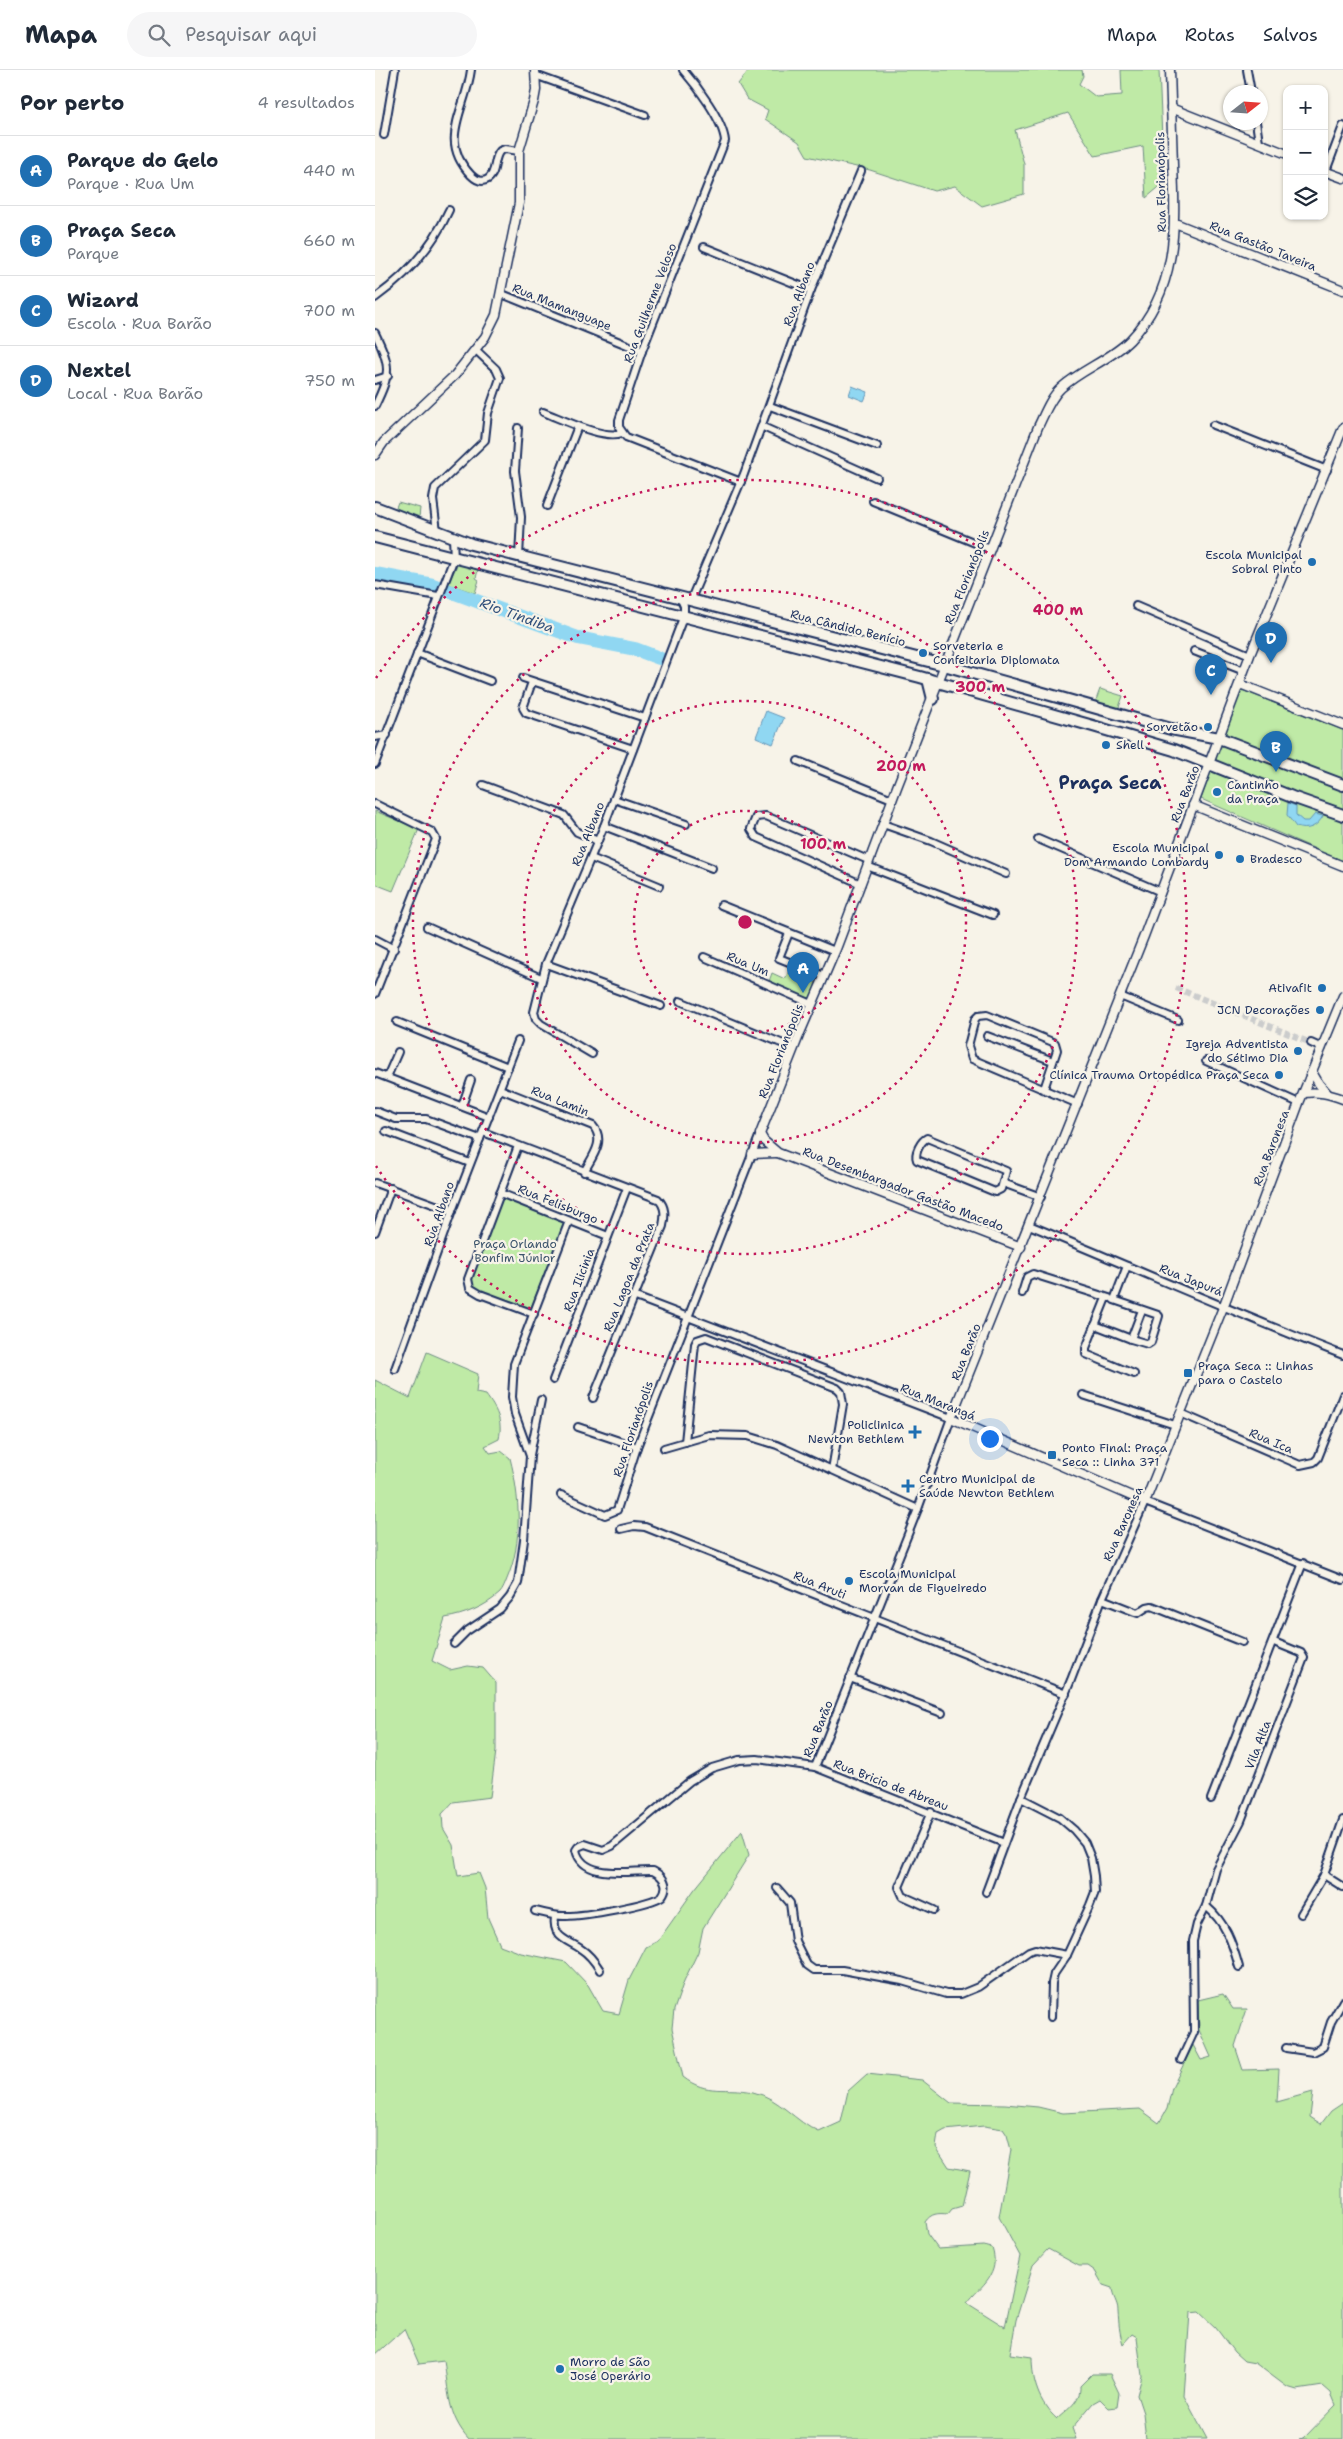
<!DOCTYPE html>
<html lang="pt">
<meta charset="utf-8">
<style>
:root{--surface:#fff;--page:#f6f6f7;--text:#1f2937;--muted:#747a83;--line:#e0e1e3;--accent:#1f6fb2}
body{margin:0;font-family:"Shantell Sans",sans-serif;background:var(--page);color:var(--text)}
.controls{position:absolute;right:15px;top:15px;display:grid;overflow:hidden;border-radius:10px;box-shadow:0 1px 4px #0004}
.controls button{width:45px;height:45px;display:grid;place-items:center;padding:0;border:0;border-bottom:1px solid var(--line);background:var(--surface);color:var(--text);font:25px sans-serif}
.compass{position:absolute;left:848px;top:15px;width:45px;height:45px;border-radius:50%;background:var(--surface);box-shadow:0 1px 4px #0004;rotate:73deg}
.you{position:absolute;left:614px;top:1368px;width:18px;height:18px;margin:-12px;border:4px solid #fff;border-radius:50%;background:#1a73e8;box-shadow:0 0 0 8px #1a73e833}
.badge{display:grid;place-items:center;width:32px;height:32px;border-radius:50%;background:var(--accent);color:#fff;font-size:16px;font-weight:700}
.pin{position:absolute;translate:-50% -41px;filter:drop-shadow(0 1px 2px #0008)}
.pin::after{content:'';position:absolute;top:26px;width:18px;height:15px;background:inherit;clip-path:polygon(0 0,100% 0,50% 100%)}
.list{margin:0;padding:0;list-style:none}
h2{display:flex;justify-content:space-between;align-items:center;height:65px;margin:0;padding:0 20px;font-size:21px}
h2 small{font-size:16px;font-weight:400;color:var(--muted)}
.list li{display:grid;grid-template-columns:32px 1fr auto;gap:15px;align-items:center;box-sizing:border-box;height:70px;padding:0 20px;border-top:1px solid var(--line)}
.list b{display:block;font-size:19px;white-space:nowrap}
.list p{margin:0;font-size:16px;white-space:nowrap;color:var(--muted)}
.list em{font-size:16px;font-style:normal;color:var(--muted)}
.icon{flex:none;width:28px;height:28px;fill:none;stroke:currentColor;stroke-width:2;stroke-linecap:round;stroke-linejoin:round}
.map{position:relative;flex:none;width:968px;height:2369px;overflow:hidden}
header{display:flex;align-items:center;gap:30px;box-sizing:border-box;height:70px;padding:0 25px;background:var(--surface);border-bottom:1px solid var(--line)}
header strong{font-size:24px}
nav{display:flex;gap:28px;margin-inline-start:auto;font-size:18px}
.search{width:350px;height:45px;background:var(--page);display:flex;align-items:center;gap:12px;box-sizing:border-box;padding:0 18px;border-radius:28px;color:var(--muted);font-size:19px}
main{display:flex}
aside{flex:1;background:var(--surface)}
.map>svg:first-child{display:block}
.green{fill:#bfeaa6;stroke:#6d8c82;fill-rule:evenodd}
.water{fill:#90d7f2;stroke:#6194b7}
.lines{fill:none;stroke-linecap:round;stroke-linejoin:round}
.river{stroke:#90d7f2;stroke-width:14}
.minor-tunnel{stroke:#cbcccc;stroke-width:6;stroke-dasharray:6 3;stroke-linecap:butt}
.minor-casing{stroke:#1b2f5e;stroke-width:10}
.tertiary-casing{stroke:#1b2f5e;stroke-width:11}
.primary-casing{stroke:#1b2f5e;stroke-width:14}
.minor{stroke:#f7f3e8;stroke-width:6}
.tertiary{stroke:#f7f3e8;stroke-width:8}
.primary{stroke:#f7f3e8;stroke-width:10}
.ring{fill:none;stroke:#c2185b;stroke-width:2.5;stroke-dasharray:2.5 5}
.poi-dot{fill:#1f6fb2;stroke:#f7f3e8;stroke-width:2}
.labels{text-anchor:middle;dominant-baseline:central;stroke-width:4.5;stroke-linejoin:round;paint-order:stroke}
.street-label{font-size:12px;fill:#1b2f5e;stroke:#f7f3e8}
.poi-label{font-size:12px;fill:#1b2f5e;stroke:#f7f3e8;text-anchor:start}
.park-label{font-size:12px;fill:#3c546c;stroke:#f7f3e8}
.water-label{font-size:14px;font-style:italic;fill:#32517c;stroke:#f7f3e8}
.district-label{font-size:18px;font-weight:bold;fill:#1b2f5e;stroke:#f7f3e8}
.centre{fill:#c2185b;stroke:#f7f3e8;stroke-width:2.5}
.ring-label{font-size:15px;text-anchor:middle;font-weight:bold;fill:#c2185b;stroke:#f7f3e8;stroke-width:4.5;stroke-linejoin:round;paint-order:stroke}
</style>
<header>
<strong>Mapa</strong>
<div class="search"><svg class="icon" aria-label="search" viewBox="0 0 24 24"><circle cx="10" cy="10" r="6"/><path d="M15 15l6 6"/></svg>Pesquisar aqui</div>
<nav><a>Mapa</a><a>Rotas</a><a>Salvos</a></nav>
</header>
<main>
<aside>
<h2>Por perto<small>4 resultados</small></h2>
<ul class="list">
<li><span class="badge">A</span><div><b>Parque do Gelo</b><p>Parque · Rua Um</p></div><em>440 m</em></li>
<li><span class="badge">B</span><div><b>Praça Seca</b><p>Parque</p></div><em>660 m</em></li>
<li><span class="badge">C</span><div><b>Wizard</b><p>Escola · Rua Barão</p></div><em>700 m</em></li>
<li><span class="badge">D</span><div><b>Nextel</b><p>Local · Rua Barão</p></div><em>750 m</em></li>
</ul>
</aside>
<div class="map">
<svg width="968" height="2369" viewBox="0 0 968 2369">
<rect width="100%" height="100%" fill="#f7f3e8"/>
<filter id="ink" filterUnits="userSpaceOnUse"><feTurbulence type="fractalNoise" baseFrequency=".02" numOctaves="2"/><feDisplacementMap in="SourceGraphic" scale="10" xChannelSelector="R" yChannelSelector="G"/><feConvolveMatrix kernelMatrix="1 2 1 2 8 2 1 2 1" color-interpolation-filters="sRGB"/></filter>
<g filter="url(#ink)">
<g class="green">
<path d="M374,0h333l1,6 -4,8 17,13 26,-2 -1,-25h38l5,113 -18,15 -3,-52 -48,10 -27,-43 -53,17 9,34v30l-42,12 -27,-20 -21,5 -64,-21 -63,-14 -8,-14 -34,-23 3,-9 -21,-11 -9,-15z"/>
<path d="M23,432l22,6 -1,10 -24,-8z"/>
<path d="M83,493l20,7 -2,8 3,2 -4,13 -27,-9z"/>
<path d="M725,619l23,7 -5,14 -23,-7z"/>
<path d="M864,619l104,41v131l-142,-62z"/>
<path d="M0,741l44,18 -26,62 -18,-7z"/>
<path d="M414,901l31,13 -8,17 -44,-17 4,-11 13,6z"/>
<path d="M125,1123l66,26 -36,91 -53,-19 -12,-9z"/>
<path d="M52,1282l51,22 -2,19 10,2c10,14 17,25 13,44l-14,7 5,7 11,-2 9,7c10,39 13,84 -3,121 -2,5 -4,11 -7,14 -15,14 -36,22 -55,25l-13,43 18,9 18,-4 15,2 13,15v68l-6,46 -37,5 -11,12 1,14 10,17 5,31 21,-3 6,15 3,30 12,27 21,8 45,9 22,23 15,26 16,3 10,-34 17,-33 12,-6 36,-51 48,-59 7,24 -46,73 -5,24 -14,29 -10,29 -2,18 11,49c24,19 43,9 70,15 27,6 42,30 66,40l22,-10 7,-31 19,-17 55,6 29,23 54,1 33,3 25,6 77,-4 19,14 8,-14 5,-21 21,-43 8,15 10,-3 -12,-27 -1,-30 25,-6 10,15h14l-12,37 8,24 36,-1 -2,33 36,-10 -3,25 11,7 10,-13 12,-8v336h-44l5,-1 32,-33 -5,-12 -8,-7 -26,4 -10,-3 -32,-24 -11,-2 -10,-9 -18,-24 -17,-16 -9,1 -6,83 23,43h-61l-3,-26 -6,-18 5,-19 -5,-39 -5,-3 -9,10c-4,-13 -4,-20 -5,-33 0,-9 -6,-14 -6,-23l-9,-3 -8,-14 -7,-5h-9l-31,-17 -15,16 -17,55 -6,34 22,3c0,24 7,46 25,62 11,-10 24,-18 23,-33l12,-12h18l9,19 -2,14 -8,1 -9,-9 -7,4 -21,25 4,11h-607c-22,-24 -20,-48 -25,-78l-25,3 -15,-35 -29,26v-975l35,18zM609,2056l19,3 4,6 4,15 -12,67 21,39 -15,71 -38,-24c14,-18 34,-28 25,-55l-8,-2 -46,3 -11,-15 -2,-12c6,-9 13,-9 23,-8l4,-5 10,-3 8,-35 -21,-4 -13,-20 2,-13 7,-4z"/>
</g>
<g class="water">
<path d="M477,316l16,6 -4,9 -15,-6z"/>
<path d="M391,641l18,7 -11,26 -17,-7z"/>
<path d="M913,733l8,3v9l7,6h6l6,-7 8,2c-6,11 -15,15 -27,11l-9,-12z"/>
</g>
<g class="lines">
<path class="river" d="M0,504l58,11 145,53 57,11 24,9"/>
<path class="minor-tunnel" d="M801,918l135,55"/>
<g class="minor-casing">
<g id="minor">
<path d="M96,0c-5,40 -34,70 0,105 5,5 11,8 17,4 9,-6 5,-21 12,-28l5,-2 14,2"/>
<path d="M308,0c14,16 40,50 42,71l-83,210 -23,69v7l7,10 115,45"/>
<path d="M872,0l4,22"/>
<path d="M160,5l110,40"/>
<path d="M881,52l3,20"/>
<path d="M9,65l11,-65"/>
<path d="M951,101l17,-45"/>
<path d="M329,177l107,43"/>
<path d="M127,224l140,57"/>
<path d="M0,228c32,-23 58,-52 74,-88"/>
<path d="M0,263c16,33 16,40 0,73"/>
<path d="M0,310l13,-4"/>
<path d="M395,336l107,40"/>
<path d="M168,342c19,7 60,28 79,21"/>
<path d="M838,355l114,45"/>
<path d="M388,357l114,51"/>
<path d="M143,358l-3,43 6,46 -2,40"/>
<path d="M498,431l117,48"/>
<path d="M172,436l31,-80"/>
<path d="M62,461l-4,-32 2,-11 50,-48 3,-27 12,-35 -4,-9 -20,-19"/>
<path d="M0,515l63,11"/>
<path d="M316,529l53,-125 67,-184 50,-119"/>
<path d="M761,536l114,49"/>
<path d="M819,581l50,20"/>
<path d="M42,583l73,28"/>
<path d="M148,608l122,40"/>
<path d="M157,612l-9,26 3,5 107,36"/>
<path d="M0,667l12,-2"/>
<path d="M423,691l94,38"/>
<path d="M0,694l79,-206 -1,-20"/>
<path d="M108,715l81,30 13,17 21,9"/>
<path d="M239,729l72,25"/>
<path d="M0,734l57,28 4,7 -61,155"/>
<path d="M508,754l48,17 75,33"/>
<path d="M229,756l108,42"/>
<path d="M663,769l123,53"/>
<path d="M216,788l68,28"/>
<path d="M492,796l126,49"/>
<path d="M486,814l-105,-47 -5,-8 5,-12 10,-1 102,44"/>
<path d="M346,835l114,46"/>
<path d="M52,857l114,51"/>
<path d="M414,863l-10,25 45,18"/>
<path d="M0,869l19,10"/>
<path d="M329,887l108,47"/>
<path d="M171,894l115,42"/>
<path d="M745,926l58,24"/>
<path d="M305,931l113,47"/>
<path d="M22,952l111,45"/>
<path d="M612,966l66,25"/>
<path d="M936,973l11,5"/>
<path d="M217,984l-51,-30 -5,-5 -2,-7 12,-48 58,-138 80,-211v-9l-4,-9"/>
<path d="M831,991l93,42"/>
<path d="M0,1003l114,44"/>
<path d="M12,1007l11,-25"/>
<path d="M125,1019l93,37c13,15 -1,31 -9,46"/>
<path d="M669,1019l13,-39 -2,-7 -68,-28 -9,1 -3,3 -7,27 4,13 106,45"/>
<path d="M87,1036l9,-26"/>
<path d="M0,1041l21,8h30l54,20"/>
<path d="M11,1061l84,32"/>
<path d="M108,1062l175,67c8,8 7,17 5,27l-70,172"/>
<path d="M552,1068l79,33 -5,18 -6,3 -78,-32c-3,-7 4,-19 10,-22z"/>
<path d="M143,1076l-50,133 2,9 10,6 54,20"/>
<path d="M0,1113l77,28"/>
<path d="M628,1113l38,14"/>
<path d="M125,1123l108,43"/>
<path d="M654,1155c105,43 208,89 314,130"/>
<path d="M0,1162l16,-44"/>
<path d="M752,1196l-13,34 44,15 1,1 -8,26 -3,2 -17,-5 11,-29"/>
<path d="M647,1223l5,-16 6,-3 76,24"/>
<path d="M258,1226l318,122 -33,91 -103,258"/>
<path d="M731,1228l-20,50v6l48,20"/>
<path d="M720,1255l36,14"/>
<path d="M20,1299l57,-158 66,-170"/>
<path d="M178,1310l74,-192"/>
<path d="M708,1325l92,30"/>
<path d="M805,1343l120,52 14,-3 4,-4 25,-63"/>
<path d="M203,1357l59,20"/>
<path d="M310,1372l10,-98 2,-4 9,-3 131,51 4,4 2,12 -11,66"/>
<path d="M289,1378l45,-13 39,1 29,9 141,64"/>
<path d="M155,1385l11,-55"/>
<path d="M186,1425l44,20 12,-5 20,-63 123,-313"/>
<path d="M246,1459l13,-3 11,1 421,167"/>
<path d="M727,1529l33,13 3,1 9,-6 5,-1 90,36"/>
<path d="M79,1574l13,-13 33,-22 10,-12 8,-14 6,-43 6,-84 -15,-42 -3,-17 2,-33 55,-143"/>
<path d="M475,1608l92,35"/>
<path d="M646,1728l39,20 14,12 11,13 6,15 3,18 1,16 -5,13 -23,50 -13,19 -2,9 -1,34"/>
<path d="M836,1729l92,-236"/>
<path d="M556,1742l-32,75 4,9 31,14"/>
<path d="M949,1805l19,12"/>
<path d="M402,1818l13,15 5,38 12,24 7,5h28l60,11 44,13h15l17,-7 51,-36 6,-2 32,6"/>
<path d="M611,1822l35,-94 50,-118 31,-81 43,-97 198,78"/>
<path d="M831,1836c20,17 26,36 33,61"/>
<path d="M160,1841c10,2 21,6 31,5 18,0 84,-11 96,-20 8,-11 1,-20 -9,-25 -23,-1 -70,10 -77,-21l2,-3 7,-3 18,6 9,-4 78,-65 22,-13 27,-8 18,-1 58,8 189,76"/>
<path d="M926,1844l23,-39 19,-55"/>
<path d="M180,1846c-3,22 11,23 26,33 8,5 14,13 19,21"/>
<path d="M911,1978l27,4 10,-5 8,-25 12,-21"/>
<path d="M806,1990l13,-28 -1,-91 4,-17 9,-18 10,-37 25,-48 63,-163 -3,-5 -27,-11"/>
</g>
</g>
<g class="tertiary-casing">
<g id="tertiary">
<path d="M796,38l116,46"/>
<path d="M949,101l19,7"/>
<path d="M800,153l168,67"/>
<path d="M968,358l-93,227 -106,281 -193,482 194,84 79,-197 75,-202 44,-107"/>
<path d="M0,385l9,-13 71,-67 30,-38 11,-22 23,-112v-52l15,-50 2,-11 -1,-20"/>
<path d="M865,614l103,41"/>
<path d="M818,735l150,61"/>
<path d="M937,1002l7,12 8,9"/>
<path d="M929,1023c14,-2 25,1 39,6"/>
<path d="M377,1084l24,-1"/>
<path d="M646,1177l-243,-94 -14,-12 -4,-7 40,-101 36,-84 61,-162 141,-360c6,-12 12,-29 23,-39 21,-19 49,-28 69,-48 47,-49 46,-111 43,-175 -1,-31 -2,-63 -3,-95"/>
</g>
</g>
<g class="primary-casing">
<g id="primary">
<path d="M0,437l96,37 473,121 227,64 48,9 124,47"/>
<path d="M0,467l545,140 173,49 81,24 118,47 51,18"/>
<path d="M553,609l5,20"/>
</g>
</g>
<use href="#minor" class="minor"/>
<use href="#tertiary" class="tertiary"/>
<use href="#primary" class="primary"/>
</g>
</g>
<g class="ring">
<circle cx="370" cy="852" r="111"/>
<circle cx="370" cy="852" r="221"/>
<circle cx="370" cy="852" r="332"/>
<path d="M1 608A442 442 0 1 1 1 1096"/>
</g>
<g class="poi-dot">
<circle cx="937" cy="492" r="5"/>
<circle cx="548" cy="583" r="5"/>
<circle cx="833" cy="657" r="5"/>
<circle cx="731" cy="675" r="5"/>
<circle cx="842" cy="722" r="5"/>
<circle cx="844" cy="785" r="5"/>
<circle cx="865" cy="789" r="5"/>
<circle cx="947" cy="918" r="5"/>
<circle cx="945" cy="940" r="5"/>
<circle cx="923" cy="981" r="5"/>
<circle cx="904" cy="1005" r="5"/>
<rect x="808" y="1298" width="10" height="10" rx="2.5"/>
<path d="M537.5 1354.5h5v5h5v5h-5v5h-5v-5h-5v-5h5z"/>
<rect x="672" y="1380" width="10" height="10" rx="2.5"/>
<path d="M530.5 1408.5h5v5h5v5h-5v5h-5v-5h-5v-5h5z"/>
<circle cx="474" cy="1511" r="5"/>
<circle cx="185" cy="2299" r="5"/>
</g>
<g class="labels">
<g class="street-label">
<text transform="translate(786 112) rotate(-91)">Rua Florianópolis</text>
<text transform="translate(888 176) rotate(22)">Rua Gastão Taveira</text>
<text transform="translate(424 224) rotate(-69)">Rua Albano</text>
<text transform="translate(275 233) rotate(-69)">Rua Guilherme Veloso</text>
<text transform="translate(187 237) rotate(22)">Rua Mamanguape</text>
<text transform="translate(592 507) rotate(-68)">Rua Florianópolis</text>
<text transform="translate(473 558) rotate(14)">Rua Cândido Benício</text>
<text transform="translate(810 724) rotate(-69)">Rua Barão</text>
<text transform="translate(213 764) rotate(-68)">Rua Albano</text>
<text transform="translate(373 894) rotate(23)">Rua Um</text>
<text transform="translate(406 981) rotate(-68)">Rua Florianópolis</text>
<text transform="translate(185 1031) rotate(22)">Rua Lamin</text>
<text transform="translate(896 1078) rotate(-69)">Rua Baronesa</text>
<text transform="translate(528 1119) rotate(21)">Rua Desembargador Gastão Macedo</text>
<text transform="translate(183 1134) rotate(22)">Rua Felisburgo</text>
<text transform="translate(64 1144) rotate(-70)">Rua Albano</text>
<text transform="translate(254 1207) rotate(-68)">Rua Lagoa da Prata</text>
<text transform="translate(204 1210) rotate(-69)">Rua Ilicinia</text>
<text transform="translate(816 1210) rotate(22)">Rua Japurá</text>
<text transform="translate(591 1282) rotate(-68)">Rua Barão</text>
<text transform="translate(563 1332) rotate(22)">Rua Marangá</text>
<text transform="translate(258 1359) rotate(-71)">Rua Florianópolis</text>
<text transform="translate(896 1371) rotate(23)">Rua Ica</text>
<text transform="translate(748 1454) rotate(-66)">Rua Baronesa</text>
<text transform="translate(445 1515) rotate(22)">Rua Aruti</text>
<text transform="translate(443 1659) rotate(-68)">Rua Barão</text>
<text transform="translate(883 1675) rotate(-69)">Vila Alta</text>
<text transform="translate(516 1715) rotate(21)">Rua Bricio de Abreau</text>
</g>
<g class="poi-label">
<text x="927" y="485" text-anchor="end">Escola Municipal<tspan x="927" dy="14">Sobral Pinto</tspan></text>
<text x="558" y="576">Sorveteria e<tspan x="558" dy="14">Confeitaria Diplomata</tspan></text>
<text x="823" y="657" text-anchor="end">Sorvetão</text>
<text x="741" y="675">Shell</text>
<text x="852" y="715">Cantinho<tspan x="852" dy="14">da Praça</tspan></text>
<text x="834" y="778" text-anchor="end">Escola Municipal<tspan x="834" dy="14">Dom Armando Lombardy</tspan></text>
<text x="875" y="789">Bradesco</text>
<text x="937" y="918" text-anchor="end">Ativafit</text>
<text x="935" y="940" text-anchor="end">JCN Decorações</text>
<text x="913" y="974" text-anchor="end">Igreja Adventista<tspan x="913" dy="14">do Sétimo Dia</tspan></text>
<text x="894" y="1005" text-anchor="end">Clínica Trauma Ortopédica Praça Seca</text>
<text x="823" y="1296">Praça Seca :: Linhas<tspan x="823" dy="14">para o Castelo</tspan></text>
<text x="529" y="1355" text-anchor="end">Policlinica<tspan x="529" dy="14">Newton Bethlem</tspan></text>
<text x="687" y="1378">Ponto Final: Praça<tspan x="687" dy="14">Seca :: Linha 371</tspan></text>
<text x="544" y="1409">Centro Municipal de<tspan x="544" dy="14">Saúde Newton Bethlem</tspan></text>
<text x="484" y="1504">Escola Municipal<tspan x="484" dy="14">Morvan de Figueiredo</tspan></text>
<text x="195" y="2292">Morro de São<tspan x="195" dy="14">José Operário</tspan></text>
</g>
<g class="park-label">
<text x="140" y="1174">Praça Orlando<tspan x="140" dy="14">Bonfim Júnior</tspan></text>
</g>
<g class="water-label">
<text transform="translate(142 545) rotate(20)">Rio Tindiba</text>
</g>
<g class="district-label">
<text x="735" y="713">Praça Seca</text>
</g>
</g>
<circle cx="370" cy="852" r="8" class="centre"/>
<g class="ring-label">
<text x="683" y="545">400 m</text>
<text x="605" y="622">300 m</text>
<text x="526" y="701">200 m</text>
<text x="448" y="779">100 m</text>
</g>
</svg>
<div class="controls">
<button>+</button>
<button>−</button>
<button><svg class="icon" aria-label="layers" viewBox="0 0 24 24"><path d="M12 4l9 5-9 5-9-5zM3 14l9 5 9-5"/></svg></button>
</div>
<svg class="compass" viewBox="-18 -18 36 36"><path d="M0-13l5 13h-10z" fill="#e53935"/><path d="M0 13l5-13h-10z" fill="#747a83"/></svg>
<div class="you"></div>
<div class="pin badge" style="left:428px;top:923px">A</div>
<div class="pin badge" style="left:901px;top:702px">B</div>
<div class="pin badge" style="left:836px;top:625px">C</div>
<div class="pin badge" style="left:896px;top:593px">D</div>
</div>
</main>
